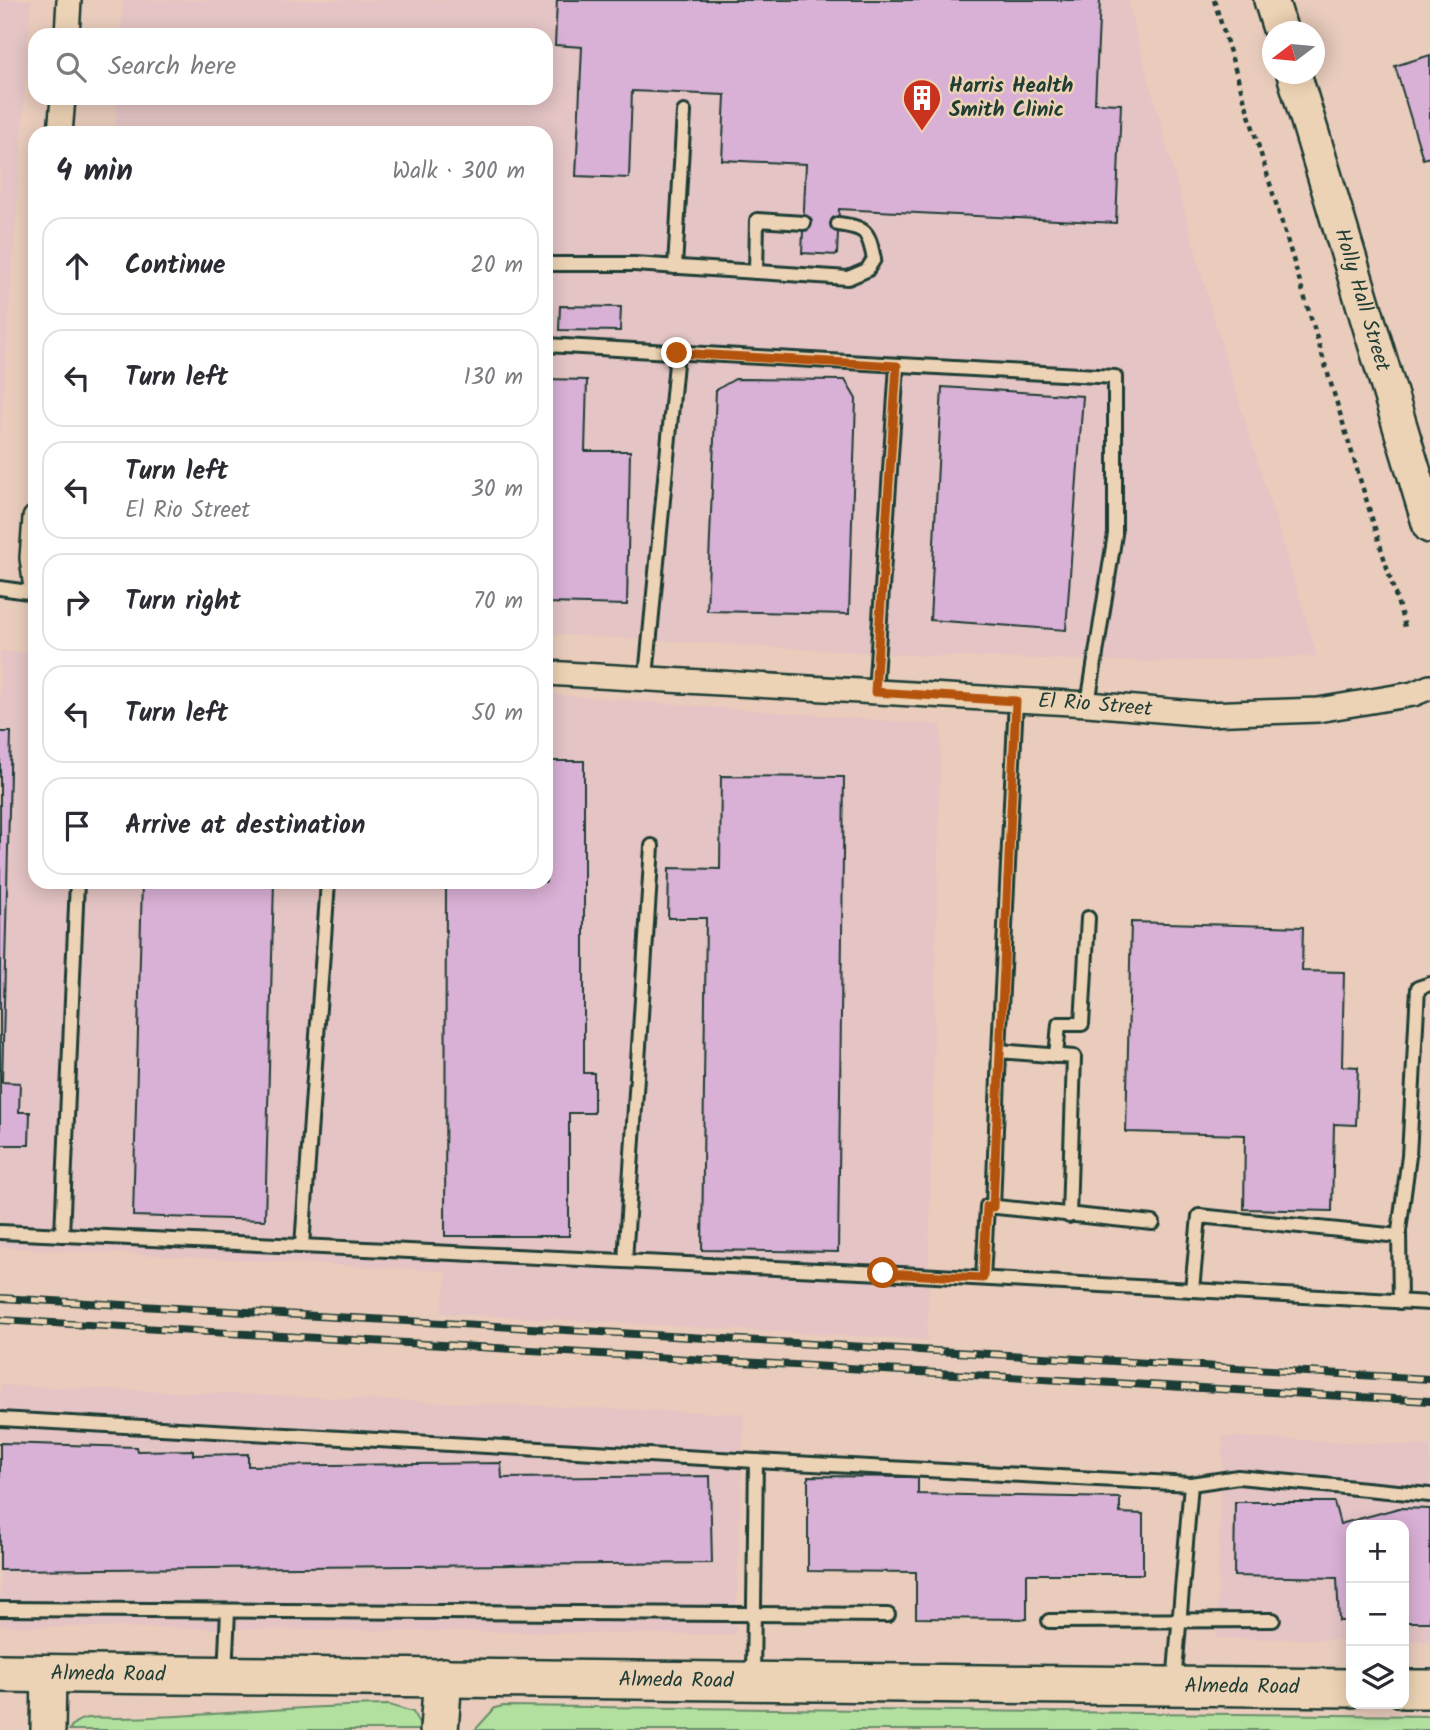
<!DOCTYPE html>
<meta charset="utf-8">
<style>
:root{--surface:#fff;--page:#f2f2f3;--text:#2b2b33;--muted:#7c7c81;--line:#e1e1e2}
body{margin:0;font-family:Kalam,sans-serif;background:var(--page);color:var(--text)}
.controls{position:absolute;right:21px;bottom:21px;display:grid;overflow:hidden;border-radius:14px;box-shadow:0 4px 18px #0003}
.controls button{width:63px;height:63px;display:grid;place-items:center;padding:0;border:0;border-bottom:2px solid var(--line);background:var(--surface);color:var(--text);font:35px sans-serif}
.compass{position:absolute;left:1262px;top:21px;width:63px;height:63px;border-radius:50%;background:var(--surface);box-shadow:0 4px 18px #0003;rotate:254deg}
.stop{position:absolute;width:21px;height:21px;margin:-16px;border:5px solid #b45309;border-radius:50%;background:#fff}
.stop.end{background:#b45309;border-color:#fff;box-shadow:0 2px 7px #0008}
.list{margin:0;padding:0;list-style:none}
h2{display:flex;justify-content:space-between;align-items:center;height:91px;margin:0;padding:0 28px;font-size:30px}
h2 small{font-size:23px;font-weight:400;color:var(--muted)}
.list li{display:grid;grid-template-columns:46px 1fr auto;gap:21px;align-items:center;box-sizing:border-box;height:98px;margin:0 14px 14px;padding:0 14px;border:2px solid var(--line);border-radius:21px}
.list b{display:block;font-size:26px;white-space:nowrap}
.list p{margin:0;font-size:23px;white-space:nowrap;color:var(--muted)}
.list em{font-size:23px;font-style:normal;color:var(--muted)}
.icon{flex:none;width:38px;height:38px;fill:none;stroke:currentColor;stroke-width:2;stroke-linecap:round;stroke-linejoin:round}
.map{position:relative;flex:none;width:1430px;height:1730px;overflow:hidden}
.search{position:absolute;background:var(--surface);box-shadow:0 4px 18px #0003;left:28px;top:28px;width:525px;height:77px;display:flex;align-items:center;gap:18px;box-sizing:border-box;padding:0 24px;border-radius:21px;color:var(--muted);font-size:26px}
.panel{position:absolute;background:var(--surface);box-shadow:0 4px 18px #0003;left:28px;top:126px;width:525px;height:763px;border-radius:21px}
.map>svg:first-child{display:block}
.built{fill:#e4c4c4}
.green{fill:#b2e09f;stroke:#688e6a;stroke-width:2}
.building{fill:#d9b0d6;stroke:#1f3d34;stroke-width:2}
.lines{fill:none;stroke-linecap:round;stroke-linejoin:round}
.lane-casing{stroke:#1f3d34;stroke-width:18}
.street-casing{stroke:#1f3d34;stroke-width:28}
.secondary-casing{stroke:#1f3d34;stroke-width:38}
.primary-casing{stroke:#1f3d34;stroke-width:42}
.path{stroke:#1f3d34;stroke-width:4.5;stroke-dasharray:5 5;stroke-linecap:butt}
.lane{stroke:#edd3b5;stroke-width:12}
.street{stroke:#edd3b5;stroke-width:23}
.secondary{stroke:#edd3b5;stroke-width:33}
.primary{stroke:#edd3b5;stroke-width:37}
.rail-casing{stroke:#1f3d34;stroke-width:8}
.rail{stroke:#edd3b5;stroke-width:5;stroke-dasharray:16;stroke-linecap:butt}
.route{stroke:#b45309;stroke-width:9}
.labels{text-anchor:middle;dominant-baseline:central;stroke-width:5;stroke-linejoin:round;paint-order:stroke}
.poi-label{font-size:21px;font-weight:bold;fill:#1f3d34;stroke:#edd3b5;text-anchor:start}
.street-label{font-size:21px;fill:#1f3d34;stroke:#edd3b5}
</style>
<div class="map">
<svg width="1430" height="1730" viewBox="0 0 1430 1730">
<rect width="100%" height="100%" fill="#e9ccbc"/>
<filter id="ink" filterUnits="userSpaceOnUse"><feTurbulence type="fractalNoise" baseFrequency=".0143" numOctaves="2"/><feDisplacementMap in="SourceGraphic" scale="14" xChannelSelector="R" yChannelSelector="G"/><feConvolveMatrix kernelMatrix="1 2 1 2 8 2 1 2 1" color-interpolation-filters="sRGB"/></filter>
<g filter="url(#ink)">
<g class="built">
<path d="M0,0h31l-31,440z"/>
<path d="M123,0h1004l87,320 103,336 -153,6 -235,-6 -383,-22v-501h-431l2,-35h429v-63h-425z"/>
<path d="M0,651l35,3v228h511v-188l395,31 -14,615 -486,-27 7,-42 -448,-24z"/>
<path d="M0,1385l744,29 -9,221 -735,-9z"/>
<path d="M1223,1436l207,10v195h-26v-116h-53v115l-135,-2z"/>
</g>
<g class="green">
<path d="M389,1705l24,7 9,18h-353c9,-17 33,-12 49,-12 91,-1 181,-13 271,-13z"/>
<path d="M503,1706l927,10v14h-955l20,-22z"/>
</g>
<g class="building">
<path d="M557,0h543l-5,103 26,1 -5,119 -277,-14 -2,46 -35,-2 4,-89 -84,-4 3,-65 -93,-4 -3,87 -53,-2 6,-129 -27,-2z"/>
<path d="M1430,55v102l-7,2 -28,-93z"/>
<path d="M560,306l61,1 -1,24 -61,-1z"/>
<path d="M546,379l41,1 -2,71h45l-3,154 -81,-2z"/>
<path d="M735,379l110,1 11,19 -7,215 -142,-3 9,-221z"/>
<path d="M942,387l141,9 -17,234 -136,-10z"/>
<path d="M0,732h11l-9,350 18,1 -1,29h11l-1,33h-29z"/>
<path d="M546,761h38v312h10v40h-25v123h-124l1,-354h100z"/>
<path d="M721,776l123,1 -6,475 -136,-2 4,-332h-38l1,-50 51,1z"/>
<path d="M142,882h132l-9,338 -132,-4z"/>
<path d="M1131,922l172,5 -1,44 42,1 -2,94 16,1 -2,58 -22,-1 -2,87 -88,-2 1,-74 -119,-3z"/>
<path d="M0,1443l136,4 1,4 56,-1v5l55,-1v12l253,-3 1,15 208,-2 2,87 -712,7z"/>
<path d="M808,1476l110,1v17l202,4v15l23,1v60h-116v45l-111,-1v-46l-108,-1z"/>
<path d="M1235,1502h99l6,22 59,-16 31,1v113h-26v-97h-53v96h-12l-2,-43 -103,-2z"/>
</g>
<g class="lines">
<g class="lane-casing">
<g id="lane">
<path d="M546,264h88l214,14 19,-8 7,-11c-6,-28 -7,-31 -36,-35"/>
<path d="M675,267l9,-155"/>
<path d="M756,272l1,-52 47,3"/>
<path d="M546,345l569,32v157l-27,170"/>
<path d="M0,588l35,5"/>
<path d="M646,677l31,-324"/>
<path d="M875,693l22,-327"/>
<path d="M999,1051l17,-351"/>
<path d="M1056,1056l3,-32h23l6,-106"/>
<path d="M993,1207l6,-156 75,6 -5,159"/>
<path d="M0,1232l882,41 548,30"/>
<path d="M62,1235l15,-353"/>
<path d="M302,1246l26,-364"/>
<path d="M625,1261l27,-415"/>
<path d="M983,1278l4,-72 166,17"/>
<path d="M1192,1290l7,-74 200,20"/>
<path d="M1400,1302l-1,-71 10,-75 9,-168 12,-4"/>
<path d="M0,1419l756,42 -3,216"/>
<path d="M756,1461l435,23"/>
<path d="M0,1609l888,6"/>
<path d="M1049,1621l224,-1"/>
<path d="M225,1674l3,-63"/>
<path d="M1174,1684l17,-200 47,-7 192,18"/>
</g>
</g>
<g class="street-casing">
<g id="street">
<path d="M67,35l2,-35"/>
<path d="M60,133l3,-35"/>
<path d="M35,518l-3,40 3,23"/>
<path id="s1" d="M546,673l542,31 118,10 112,-4 95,-16 17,-7"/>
</g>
</g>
<g class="secondary-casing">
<g id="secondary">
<path d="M1271,0l10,32"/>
<path id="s2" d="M1294,74l136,452"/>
<path d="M48,1730l1,-57"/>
</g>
</g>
<g class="primary-casing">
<g id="primary">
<path id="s3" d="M0,1673l1351,15"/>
<path d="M1404,1689h26"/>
<path d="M439,1730l4,-53"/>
</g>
</g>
<path class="path" d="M1214,0l192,630"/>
<use href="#lane" class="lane"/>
<use href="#street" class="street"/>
<use href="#secondary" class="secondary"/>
<use href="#primary" class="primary"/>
<g class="rail-casing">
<g id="rail">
<path d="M0,1298l1430,81"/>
<path d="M0,1320l1430,81"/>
</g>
</g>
<use href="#rail" class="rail"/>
</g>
</g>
<g class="lines" filter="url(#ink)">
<path class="route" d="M677,353l220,13 -22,326 141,9 -23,506 -6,-1 -4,72 -100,-5"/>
</g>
<defs>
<g id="building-pin" transform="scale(2.0125)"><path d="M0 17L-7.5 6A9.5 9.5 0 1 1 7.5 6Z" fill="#c8321e" stroke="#edd3b5"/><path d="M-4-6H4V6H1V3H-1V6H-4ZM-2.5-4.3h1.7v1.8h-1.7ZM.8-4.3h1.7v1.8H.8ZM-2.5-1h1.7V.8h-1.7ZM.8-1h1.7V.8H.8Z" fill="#fff"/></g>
</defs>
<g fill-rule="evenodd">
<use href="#building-pin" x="922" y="98"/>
</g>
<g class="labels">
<g class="poi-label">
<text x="949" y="86">Harris Health<tspan x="949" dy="24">Smith Clinic</tspan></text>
</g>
<g class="street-label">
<text stroke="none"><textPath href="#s2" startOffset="236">Holly Hall Street</textPath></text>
<text stroke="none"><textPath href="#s1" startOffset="550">El Rio Street</textPath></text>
<text stroke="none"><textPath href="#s3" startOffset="108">Almeda Road</textPath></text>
<text stroke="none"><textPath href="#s3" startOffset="676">Almeda Road</textPath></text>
<text stroke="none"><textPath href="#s3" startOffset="1242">Almeda Road</textPath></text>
</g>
</g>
</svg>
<div class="controls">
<button>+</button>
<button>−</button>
<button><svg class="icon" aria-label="layers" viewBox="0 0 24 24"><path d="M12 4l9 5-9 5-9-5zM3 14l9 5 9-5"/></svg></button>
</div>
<svg class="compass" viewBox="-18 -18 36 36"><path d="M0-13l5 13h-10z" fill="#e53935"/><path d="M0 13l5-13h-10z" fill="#7c7c81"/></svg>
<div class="stop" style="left:883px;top:1273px"></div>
<div class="stop end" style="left:677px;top:353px"></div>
<div class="search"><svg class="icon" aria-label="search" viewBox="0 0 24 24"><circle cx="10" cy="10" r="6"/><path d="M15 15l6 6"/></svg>Search here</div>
<section class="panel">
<h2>4 min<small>Walk · 300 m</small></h2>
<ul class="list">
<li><svg class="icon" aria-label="ahead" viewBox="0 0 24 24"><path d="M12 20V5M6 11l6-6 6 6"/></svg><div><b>Continue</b></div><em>20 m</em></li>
<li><svg class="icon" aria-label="left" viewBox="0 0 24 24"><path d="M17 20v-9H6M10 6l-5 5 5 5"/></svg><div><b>Turn left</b></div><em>130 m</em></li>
<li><svg class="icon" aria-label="left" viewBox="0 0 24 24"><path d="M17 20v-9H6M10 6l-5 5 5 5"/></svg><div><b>Turn left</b><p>El Rio Street</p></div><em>30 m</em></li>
<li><svg class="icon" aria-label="right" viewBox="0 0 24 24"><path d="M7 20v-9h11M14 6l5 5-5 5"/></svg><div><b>Turn right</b></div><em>70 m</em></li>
<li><svg class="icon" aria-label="left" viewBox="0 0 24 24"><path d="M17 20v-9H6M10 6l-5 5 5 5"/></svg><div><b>Turn left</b></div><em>50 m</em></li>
<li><svg class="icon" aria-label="arrive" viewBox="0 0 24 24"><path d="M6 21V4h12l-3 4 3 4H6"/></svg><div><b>Arrive at destination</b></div></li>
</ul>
</section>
</div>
